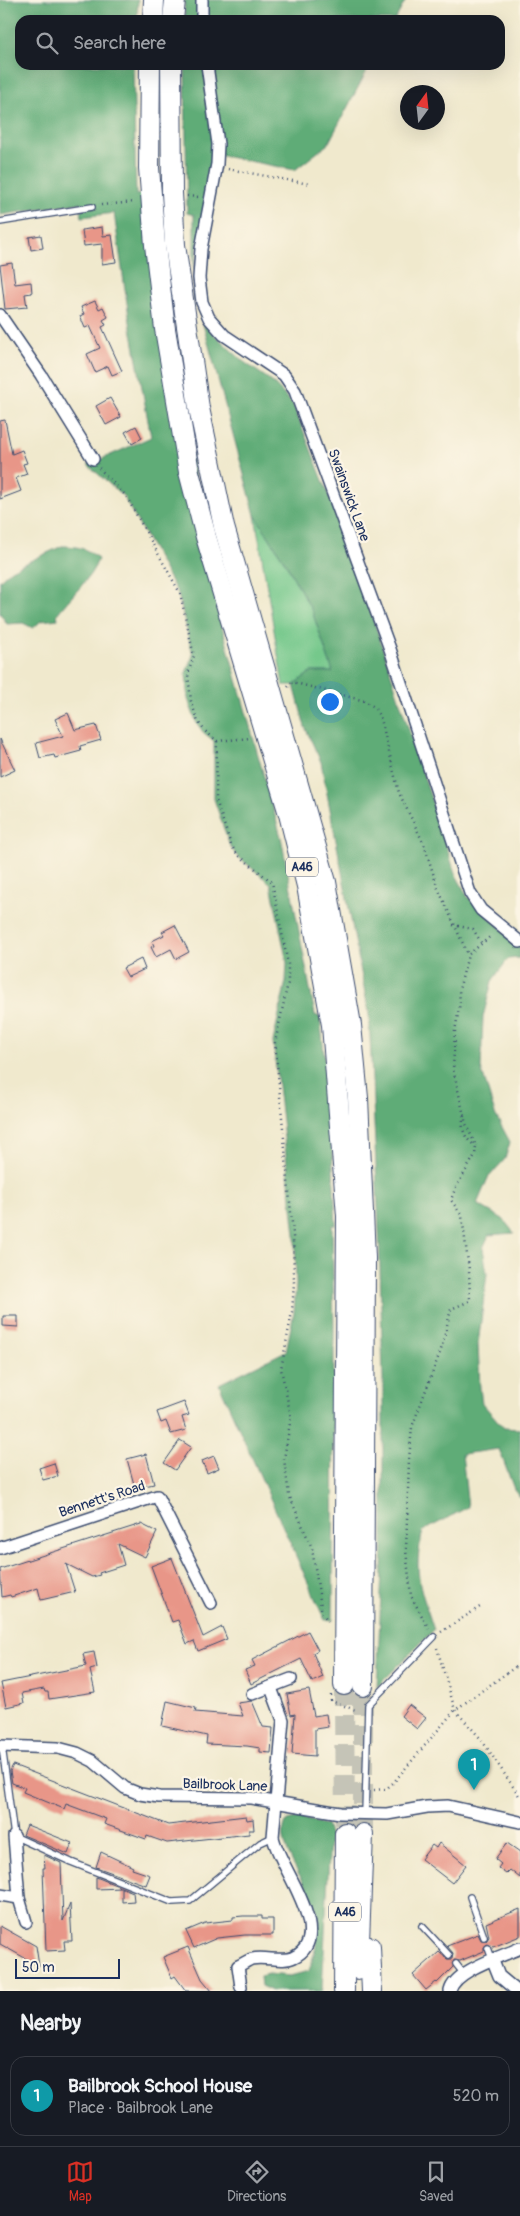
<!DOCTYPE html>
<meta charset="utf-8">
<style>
:root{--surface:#171b24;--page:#242831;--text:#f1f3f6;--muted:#9ea1a6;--line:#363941;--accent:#d93025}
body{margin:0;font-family:Pangolin,sans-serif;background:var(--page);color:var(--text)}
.compass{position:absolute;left:400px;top:85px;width:45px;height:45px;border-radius:50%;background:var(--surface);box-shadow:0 5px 20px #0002;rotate:15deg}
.scale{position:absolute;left:15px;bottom:12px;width:105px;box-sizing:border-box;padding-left:5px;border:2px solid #1b2f5e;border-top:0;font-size:14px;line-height:18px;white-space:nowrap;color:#1b2f5e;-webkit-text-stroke:4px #fcf5e5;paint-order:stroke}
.you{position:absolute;left:329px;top:701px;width:18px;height:18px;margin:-12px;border:4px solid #fff;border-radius:50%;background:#1a73e8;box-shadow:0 0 0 8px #1a73e833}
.badge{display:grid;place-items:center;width:32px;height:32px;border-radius:50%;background:var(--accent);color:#fff;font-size:16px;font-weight:700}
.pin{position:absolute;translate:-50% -41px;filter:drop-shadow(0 1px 2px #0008)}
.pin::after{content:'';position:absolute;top:26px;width:18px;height:15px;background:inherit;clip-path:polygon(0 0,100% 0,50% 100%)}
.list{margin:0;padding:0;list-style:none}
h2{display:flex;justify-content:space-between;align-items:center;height:65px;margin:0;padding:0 20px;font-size:21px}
h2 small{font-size:16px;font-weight:400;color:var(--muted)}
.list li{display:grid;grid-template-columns:32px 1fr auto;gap:15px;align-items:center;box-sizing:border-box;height:80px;margin:0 10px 10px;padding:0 10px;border:1px solid var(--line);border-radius:15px}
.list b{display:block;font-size:19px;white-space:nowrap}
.list p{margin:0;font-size:16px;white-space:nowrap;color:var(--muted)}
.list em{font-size:16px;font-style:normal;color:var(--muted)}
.icon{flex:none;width:28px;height:28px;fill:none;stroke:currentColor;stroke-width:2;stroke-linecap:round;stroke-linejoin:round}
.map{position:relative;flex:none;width:520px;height:1991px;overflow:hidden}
.search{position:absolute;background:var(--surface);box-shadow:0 5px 20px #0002;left:15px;right:15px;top:15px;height:55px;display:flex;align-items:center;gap:12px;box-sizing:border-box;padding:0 18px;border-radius:15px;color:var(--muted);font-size:19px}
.sheet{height:155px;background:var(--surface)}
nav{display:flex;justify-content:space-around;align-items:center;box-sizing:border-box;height:70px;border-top:1px solid var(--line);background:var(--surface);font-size:14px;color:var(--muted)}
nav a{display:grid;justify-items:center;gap:2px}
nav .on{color:var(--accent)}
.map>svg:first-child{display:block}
.green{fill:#74c88b;stroke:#487c74}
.forest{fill:#5fac77;stroke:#3d6e6a}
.building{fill:#e89688}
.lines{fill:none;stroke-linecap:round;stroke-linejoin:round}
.trunk-tunnel{stroke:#c5c4b7;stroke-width:20;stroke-dasharray:20 10;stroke-linecap:butt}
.service-casing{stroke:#3b4b6f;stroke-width:8}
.minor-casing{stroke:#3b4b6f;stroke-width:14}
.trunk-casing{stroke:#3b4b6f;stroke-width:22}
.path{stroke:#3b4b6f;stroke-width:2.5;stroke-dasharray:1 4;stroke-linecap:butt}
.service{stroke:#fff;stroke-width:5.5}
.minor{stroke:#fff;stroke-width:11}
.trunk{stroke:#fff;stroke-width:20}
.labels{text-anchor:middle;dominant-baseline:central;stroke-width:4.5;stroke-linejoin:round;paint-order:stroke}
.shield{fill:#fcf5e5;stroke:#5e6a86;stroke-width:1}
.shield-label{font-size:12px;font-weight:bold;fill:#1b2f5e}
.street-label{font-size:14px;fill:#1b2f5e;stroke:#fcf5e5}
</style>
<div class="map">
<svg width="520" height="1991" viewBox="0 0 520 1991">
<rect width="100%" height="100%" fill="#fcf5e5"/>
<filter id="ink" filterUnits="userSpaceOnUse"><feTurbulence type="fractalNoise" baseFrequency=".02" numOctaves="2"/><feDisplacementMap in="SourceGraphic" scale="10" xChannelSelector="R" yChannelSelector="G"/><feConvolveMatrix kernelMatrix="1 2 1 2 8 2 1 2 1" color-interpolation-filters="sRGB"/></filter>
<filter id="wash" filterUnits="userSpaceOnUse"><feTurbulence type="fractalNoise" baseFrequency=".0096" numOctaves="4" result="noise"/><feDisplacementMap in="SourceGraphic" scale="20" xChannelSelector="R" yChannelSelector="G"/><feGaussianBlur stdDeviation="1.12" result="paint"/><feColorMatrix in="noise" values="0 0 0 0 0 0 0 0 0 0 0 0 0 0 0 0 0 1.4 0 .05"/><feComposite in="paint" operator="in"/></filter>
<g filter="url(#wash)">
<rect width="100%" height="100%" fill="#f0e9cd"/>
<path class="green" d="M255,515l30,47 27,49 21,61h-22l-17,13h-11z"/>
<g class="forest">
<path d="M0,0h138l-1,20h-117v45h113l3,130 9,-1 73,418 63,225 34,178 5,2 10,91 6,117h-4l2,107 -1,288h-8l-3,-6 -103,-230 67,-33 8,-39 2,-28 -1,-50 -22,-192 13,-61 1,-18 -16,-79 -35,-29 -7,-11 -15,-45v-58l-11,-9 -7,-10 -8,-23 -2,-26 7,-18 -15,-61 -55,-98 -35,-31 63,-28 -22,-120 -15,-104 -32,4 -2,-14 -80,12z"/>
<path d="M184,0h222l-11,20h-210z"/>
<path d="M185,65h185l-42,79 -33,26 -77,-15 -11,39 -13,75v-54l-7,-2z"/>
<path d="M203,324l41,38 26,18 23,24 61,155 101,314 13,24 52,49v12l-12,1 -16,22 -9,36 -2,51 14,46 15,28 -5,17 -17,19 -11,26 26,15 11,14 -25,2 -6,13 4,26 -9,70 2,44 2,15 22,25 16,1v68l-6,-8 -15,-40 -37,5 6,53 -45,24c-11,42 -2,59 11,99l-57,57 6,-142v-167l-4,-147 -10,-217 -48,-252 -16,-35 -11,-42 17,-13h22l-21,-61 -27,-49 -30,-47z"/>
<path d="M62,546c14,0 26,2 36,13 -6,19 -28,38 -41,55l1,5 -17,2 -8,7 -10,-5 -16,1 -7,-11v-33l11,-10z"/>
<path d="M300,1818l26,7 4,12 -8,154h-50l-11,-5 -1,-10 8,-2 22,2 19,-5c4,-12 11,-39 10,-52 -4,-30 -48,-74 -32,-98z"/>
</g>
<g id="blocks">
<g class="building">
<path d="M102,227l1,9 9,-1 4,27 -14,2v-20l-18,2 -2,-16z"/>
<path d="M41,235l2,13 -12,2 -2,-13z"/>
<path d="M12,263l3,21 16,-2 1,11 -7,1 2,13 -22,2 -5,-44z"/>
<path d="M95,301l4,8 4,-2 5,10 -5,3 3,5 -4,2 20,44 -10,4 -4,-9 -13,6 -8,-18 13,-6 -10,-22 -5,2 -5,-12 4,-2 -3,-7z"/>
<path d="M110,398l11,19 -15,8 -10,-19z"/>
<path d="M5,420l7,34 10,-4 5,13 -4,1 4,10 -11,4 5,13 -21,8v-78z"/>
<path d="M136,426l6,12 -10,6 -7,-12z"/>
<path d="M68,713l7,17 21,-5 5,15 -21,6 1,5 -26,7 -1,-3 -14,3 -4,-15 27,-7 -8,-17z"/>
<path d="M0,739l15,31 -15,7z"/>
<path d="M175,925l14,27 -13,7 -5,-10 -15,8 -5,-10 3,-1 -2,-5 12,-6 -2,-3z"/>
<path d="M141,959l4,10 -17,8 -5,-9z"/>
<path d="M3,1316h15v11l-15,-1z"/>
<path d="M184,1402l5,13 -7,2 4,13 -15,4 -5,-13 -5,2 -4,-11z"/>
<path d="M180,1440l11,7 -16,23 -11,-7z"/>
<path d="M146,1454l8,30 -19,4 -8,-29z"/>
<path d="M214,1456l5,12 -12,5 -5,-12z"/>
<path d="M54,1463l4,13 -15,4 -4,-12z"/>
<path d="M141,1524l16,8 -12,25 -27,-13 6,21 -25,8 1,2 -8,2 -26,-13 9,28 -34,8 -3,-12 -27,9 -1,-2 -8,2 -2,-28z"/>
<path d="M172,1558l31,79 19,-10 5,12 -29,12 -4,-10 -7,3 -9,-24 -6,2 -21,-56z"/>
<path d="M308,1631l10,19 -5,3 10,24 -11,5 -11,-23 -50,25 -6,-14 10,-4 -3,-6z"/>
<path d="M94,1652l3,16 -7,2 5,22 -46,7 -1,-7h-3l-1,-3 -22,4 2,10 -18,4 -5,-24 85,-17 -3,-12z"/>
<path d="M309,1690l5,26 12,-2 2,13 -13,2v27l-23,-2 3,-40 -4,1 -4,-21z"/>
<path d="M167,1701l29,7 -1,4 48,4 -5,-13 14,-2 11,26 10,1 -2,25 -11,-1v-4l-13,-2 -41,-2 1,-8 -45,-10z"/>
<path d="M409,1705l17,13 -9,11 -16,-13z"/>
<path d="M13,1765l155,60 78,-9 1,4 6,-1 1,11h-5v4l-82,9 -20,-7 -1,3 -42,-15 2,-5 -40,-15 -2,5 -41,-17 2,-4 -13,-5 -2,-12z"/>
<path d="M27,1825l45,18 -4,11 -45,-19z"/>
<path d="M439,1843l27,22 -14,18 -31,-24 11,-14 4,3z"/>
<path d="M507,1843l13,9v26l-10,-8 -4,4 -8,-6 3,-4 -6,-5z"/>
<path d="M101,1852l32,15 -1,2 18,6 -4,10 -50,-18z"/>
<path d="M44,1855l17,8 2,58 7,-17 2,37h-8l1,9 -19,1 -3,-83h2z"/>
<path d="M96,1877l37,15 1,9 -12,1v-14l-26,1z"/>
<path d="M520,1909v27l-27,11 -6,-3 -3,3v4l-24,10 -6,-1 -1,7 -16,16 -1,-1 -10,8 -13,-15 26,-23 8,7h5l1,-6 -6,-7 31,-12 3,6 5,1 3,-4 -3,-14z"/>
<path d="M243,1916h19v3h11v16h-28l-28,3 -23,10 -8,-17 19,-8 28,-3v-3z"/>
<path d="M0,1926l36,20 3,20 -39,-22z"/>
<path d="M188,1947l14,32 10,12h-26l-11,-15 -3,2 -9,-21z"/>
</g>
</g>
</g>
<g filter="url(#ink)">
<use href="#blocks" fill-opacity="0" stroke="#3b4b6f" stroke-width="1"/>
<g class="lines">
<g class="trunk-tunnel">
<path d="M344,1685l1,148"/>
<path d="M363,1834v-148"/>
</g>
<g class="service-casing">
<g id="service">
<path d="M0,222l92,-15"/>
<path d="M2,1746l12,90 57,26 101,40 18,-1 70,-58 13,-6"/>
<path d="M365,1814l3,-109 66,-68"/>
<path d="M470,1897l14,40"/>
<path d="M422,1926l27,29"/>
<path d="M488,1948l5,13"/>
<path d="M456,1964l7,9"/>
</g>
</g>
<g class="minor-casing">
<g id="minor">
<path d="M202,0v20"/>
<path d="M207,65l11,79 -1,20 -16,85 -2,29 3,24 7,16 15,17 60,40 11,16 95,258 80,244 11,17 39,32"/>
<path d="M0,315l41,60 52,84"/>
<path d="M0,1548l157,-52 54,107"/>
<path d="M252,1694l39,-15"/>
<path d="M0,1746l58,2 19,5 16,8 32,27 15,6 19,3 92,1 89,15 47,1 40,-7 21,-1 72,16"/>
<path d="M14,1836l5,62 7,24"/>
<path d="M0,1895l19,3"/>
<path d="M493,1961l6,15 18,15"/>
<path d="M241,1987l-3,-21c5,-2 10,-6 14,-7 13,-3 31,4 42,-2 43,-21 -16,-91 -21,-120l10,-117 -12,-32"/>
<path d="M450,1991c5,-21 51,-34 70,-43"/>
</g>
</g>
<g class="trunk-casing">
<g id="trunk">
<path d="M153,20l1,-20"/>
<path d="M173,20l2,-20"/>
<path d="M150,65l-1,103 6,77 10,84 24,143 17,65 83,277 18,72 25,139 15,191 -3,469"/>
<path d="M171,65l1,128 3,52 24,163 25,119 102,355 25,143 7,73 7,160 -2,428"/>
<path d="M370,1947l2,44"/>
<path d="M358,1969l5,-135"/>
<path d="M344,1991l1,-158"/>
</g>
</g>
<g class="path">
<path d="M228,169l81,15"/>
<path d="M187,196l12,1"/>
<path d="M101,205l34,-3"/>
<path d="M99,468l27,28 54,97 14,63 -6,18 3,27 7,21 7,9 12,10 -1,59 15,45 6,9 35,28 16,82v19l-13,60 18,191 1,49 -2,29 -11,57 10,48 -7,42 5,36 23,53 10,65 6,8"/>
<path d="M288,687l4,-5 73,19 9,6 7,12 18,74 25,51 13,42 31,69"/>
<path d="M217,741l33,-3"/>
<path d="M453,925l20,4 9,15"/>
<path d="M464,1116c-4,12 1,24 12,30"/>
<path d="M429,1629l-18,-33 -5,-46 3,-91 3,-32 29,-77 10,-41 19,-8 -1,-31 -7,-54 -11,-16 4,-11 20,-34 1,-9 -10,-22 -13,-55 2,-38 5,-28 -1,-13 9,-35 24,-20"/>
<path d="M441,1632l39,-25"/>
<path d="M437,1648l18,62 26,29 39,58"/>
<path d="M331,1695v6l27,10"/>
<path d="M374,1790l12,-1 7,-6 62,-73 63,-45"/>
</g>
<use href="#service" class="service"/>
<use href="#minor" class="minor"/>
<use href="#trunk" class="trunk"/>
</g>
</g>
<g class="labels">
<g class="shield">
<rect x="286" y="857.5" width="32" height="19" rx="4"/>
<rect x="329" y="1902.5" width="32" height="19" rx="4"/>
</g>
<g class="shield-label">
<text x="302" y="867">A46</text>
<text x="345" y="1912">A46</text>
</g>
<g class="street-label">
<text transform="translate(349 495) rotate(70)">Swainswick Lane</text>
<text transform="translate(102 1499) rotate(-18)">Bennett's Road</text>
<text transform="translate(225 1785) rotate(2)">Bailbrook Lane</text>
</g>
</g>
</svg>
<svg class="compass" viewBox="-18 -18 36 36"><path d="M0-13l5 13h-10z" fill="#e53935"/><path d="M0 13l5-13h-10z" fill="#9ea1a6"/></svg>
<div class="scale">50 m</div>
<div class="you"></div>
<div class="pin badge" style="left:474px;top:1790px;background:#0f9aa8">1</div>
<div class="search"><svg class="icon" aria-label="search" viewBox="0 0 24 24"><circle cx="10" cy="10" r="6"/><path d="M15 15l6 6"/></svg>Search here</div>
</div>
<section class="sheet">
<h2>Nearby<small></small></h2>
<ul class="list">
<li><span class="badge" style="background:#0f9aa8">1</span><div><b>Bailbrook School House</b><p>Place · Bailbrook Lane</p></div><em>520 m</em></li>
</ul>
</section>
<nav>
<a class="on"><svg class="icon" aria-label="map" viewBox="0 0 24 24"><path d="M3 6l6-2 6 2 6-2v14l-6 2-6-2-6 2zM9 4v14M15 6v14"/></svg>Map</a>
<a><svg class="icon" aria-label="directions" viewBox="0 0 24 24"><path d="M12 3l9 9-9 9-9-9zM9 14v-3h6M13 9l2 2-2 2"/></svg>Directions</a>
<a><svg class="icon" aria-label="saved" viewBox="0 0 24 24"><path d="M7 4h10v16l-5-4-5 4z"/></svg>Saved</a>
</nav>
